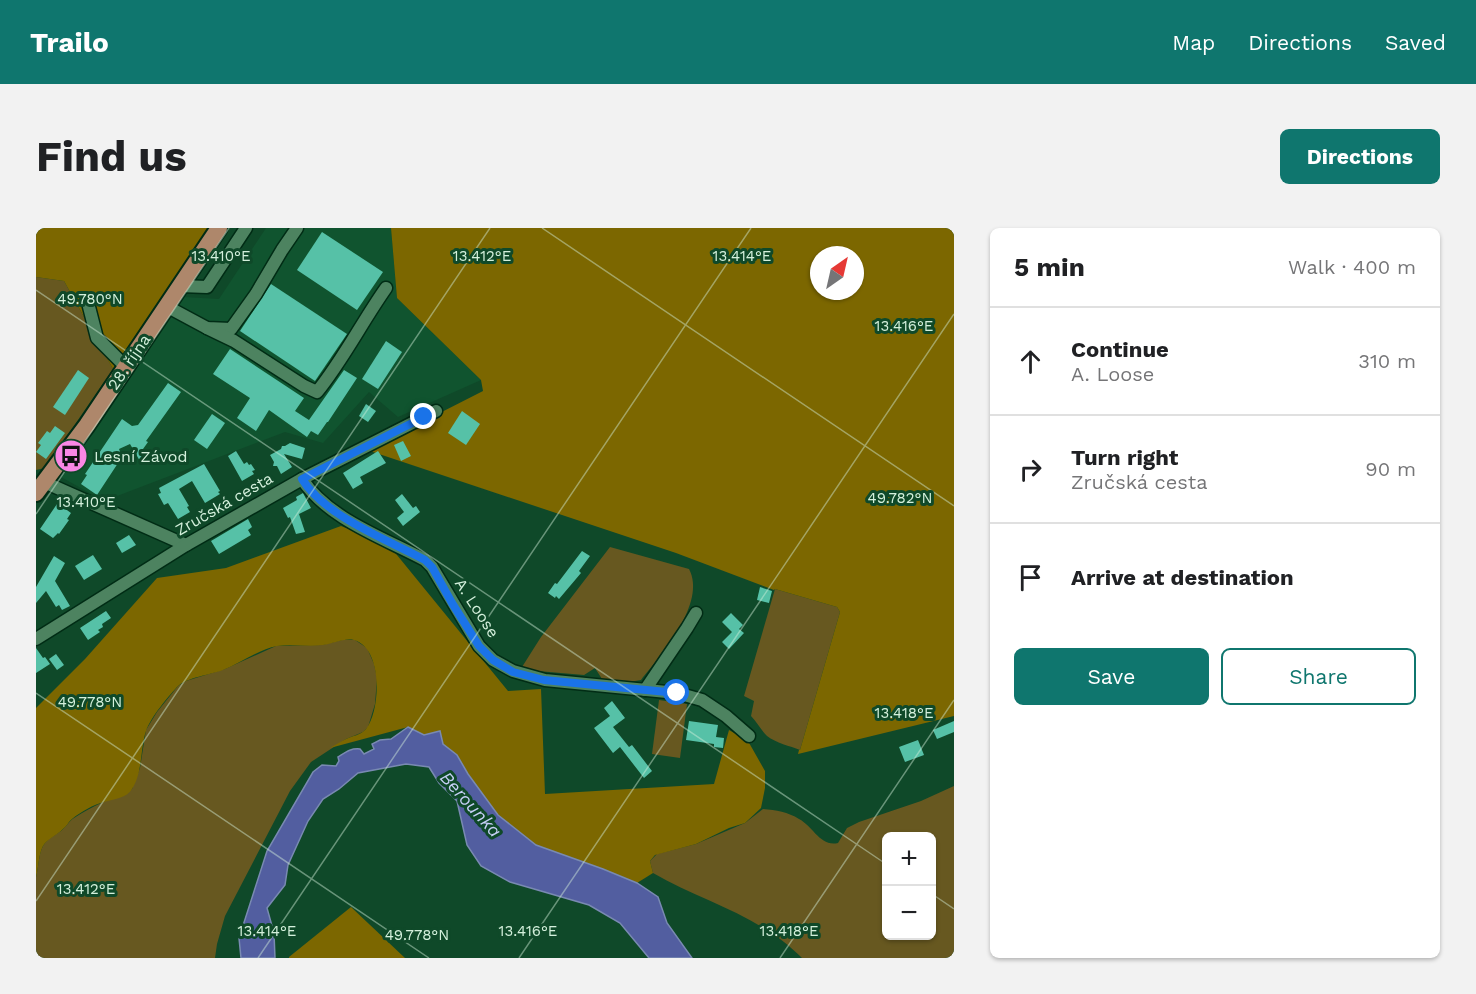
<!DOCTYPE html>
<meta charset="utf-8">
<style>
:root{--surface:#fff;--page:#f2f2f2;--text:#202124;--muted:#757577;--line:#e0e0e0;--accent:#0f766e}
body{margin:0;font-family:"Work Sans",sans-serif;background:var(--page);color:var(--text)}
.controls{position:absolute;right:18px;bottom:18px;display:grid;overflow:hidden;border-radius:9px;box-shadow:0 2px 4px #0004}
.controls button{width:54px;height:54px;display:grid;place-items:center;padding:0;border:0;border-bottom:2px solid var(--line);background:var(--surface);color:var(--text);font:30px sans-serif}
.compass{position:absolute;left:774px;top:18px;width:54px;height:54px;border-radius:50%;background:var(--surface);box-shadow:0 2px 4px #0004;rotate:34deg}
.stop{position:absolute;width:18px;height:18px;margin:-14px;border:4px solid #1a73e8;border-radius:50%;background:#fff}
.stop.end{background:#1a73e8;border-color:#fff;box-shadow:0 2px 6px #0008}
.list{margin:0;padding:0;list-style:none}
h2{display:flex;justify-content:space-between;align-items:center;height:78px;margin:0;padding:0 24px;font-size:26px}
h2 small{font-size:20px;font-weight:400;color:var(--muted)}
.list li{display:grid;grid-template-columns:39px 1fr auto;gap:18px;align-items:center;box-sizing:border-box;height:108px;padding:0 24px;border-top:2px solid var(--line)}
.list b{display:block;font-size:22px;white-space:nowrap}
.list p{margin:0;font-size:20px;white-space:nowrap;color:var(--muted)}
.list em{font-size:20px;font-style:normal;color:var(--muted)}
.actions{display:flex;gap:12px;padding:18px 24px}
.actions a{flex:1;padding:14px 0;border:2px solid var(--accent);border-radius:9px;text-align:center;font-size:21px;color:var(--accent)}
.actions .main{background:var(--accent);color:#fff}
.icon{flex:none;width:33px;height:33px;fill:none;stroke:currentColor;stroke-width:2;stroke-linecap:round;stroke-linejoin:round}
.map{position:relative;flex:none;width:918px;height:730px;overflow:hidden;border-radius:9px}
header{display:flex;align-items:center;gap:36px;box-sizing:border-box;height:84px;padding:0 30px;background:var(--accent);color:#fff}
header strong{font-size:28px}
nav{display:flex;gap:33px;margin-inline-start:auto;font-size:21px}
.intro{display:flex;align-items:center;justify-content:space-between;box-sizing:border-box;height:144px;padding:0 36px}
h1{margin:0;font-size:42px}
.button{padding:15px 27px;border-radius:9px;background:var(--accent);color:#fff;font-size:21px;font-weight:700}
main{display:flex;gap:36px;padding:0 36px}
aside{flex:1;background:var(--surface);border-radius:9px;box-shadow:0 2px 4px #0004}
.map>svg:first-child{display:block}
.built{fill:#10542f}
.green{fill:#675820;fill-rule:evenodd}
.forest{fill:#7c6700;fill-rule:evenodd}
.water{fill:#525ea0;stroke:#798ab2;stroke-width:1.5}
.building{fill:#56c1a7}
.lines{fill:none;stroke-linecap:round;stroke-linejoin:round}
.minor-casing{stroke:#012c15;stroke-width:15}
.major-casing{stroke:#012c15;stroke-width:20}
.minor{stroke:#4d8360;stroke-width:12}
.major{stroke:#ae876b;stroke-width:16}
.route{stroke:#1a73e8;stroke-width:8}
.ticks{fill:none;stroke:#d4f0dc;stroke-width:1.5;stroke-opacity:0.45}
.labels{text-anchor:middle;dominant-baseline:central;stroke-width:6;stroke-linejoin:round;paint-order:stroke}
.street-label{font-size:16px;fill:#d4f0dc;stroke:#0f4929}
.poi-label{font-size:16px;fill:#d4f0dc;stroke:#0f4929;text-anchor:start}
.water-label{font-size:18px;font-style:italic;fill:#c6cff6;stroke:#0f4929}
.ticks-label{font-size:15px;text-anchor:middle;fill:#d4f0dc;stroke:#0f4929;stroke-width:6;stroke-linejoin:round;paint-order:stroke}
</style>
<header>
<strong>Trailo</strong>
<nav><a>Map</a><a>Directions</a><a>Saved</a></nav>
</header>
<div class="intro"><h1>Find us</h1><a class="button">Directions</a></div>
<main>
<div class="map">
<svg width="918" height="730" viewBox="0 0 918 730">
<rect width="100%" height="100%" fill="#0f4929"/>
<path class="built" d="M230,0h125l6,70 84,82 -83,37 -29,-25 -46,51 -38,-11 -181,69 -43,-24 122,-180 36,2z"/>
<g class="green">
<path d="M0,49l28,4 49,88 -68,99 -9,2z"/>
<path d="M574,319l79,22c18,34 -28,86 -48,111l-12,2 -27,-3 -7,-11 -11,7 -58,-5 -4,-3 19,-30z"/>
<path d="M739,361l62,18 3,5 -40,138c-10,-4 -24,-7 -33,-14 -6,-6 -10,-14 -16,-20l3,-15 -10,-5z"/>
<path d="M306,412h13l12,8 7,16 3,14 -2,26 -7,23 -5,5 -17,7 -35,23 -21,29 -65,125 -8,28 -2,14h-179v-81c3,-11 2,-21 7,-31 4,-7 12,-11 18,-15 5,-4 8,-10 13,-13 18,-12 38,-20 58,-29l8,-21 6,-38 11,-18 21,-26 8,-5 39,-12 51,-23 46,-1z"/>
<path d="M623,472l28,4 -7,54 -28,-4z"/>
<path d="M918,558v172h-152c-42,-43 -99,-56 -149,-85l-3,-12 7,-7 39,-10 49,-21 18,-14c13,1 25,3 36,10 14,7 21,28 39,24l9,-15 12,-6 62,-21zM850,608h46v100h-46z"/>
</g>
<g class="forest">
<path d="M0,0h172l-95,141 -49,-88 -28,-4z"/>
<path d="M355,0h563v488l-156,38 1,-4h1l40,-138 -3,-5 -62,-18 -1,1 -98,-37 -309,-103 116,-59 -2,-11 -84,-82zM783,27h36v36h-36z"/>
<path d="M305,298l47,18 120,147 33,-2 4,105 169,-10 15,-54 19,11 17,30v17l-4,20 -16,15 -16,5 -33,16 -41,11 -5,6 3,12 -16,10 -34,-14 -67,-24 -38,-30 -30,-41 -11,-19 -14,-11 -35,-17 -78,21c5,-3 10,-6 16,-9 6,-3 15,-4 20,-10 15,-19 17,-81 -12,-89 -11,-2 -21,4 -31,5 -15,2 -31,-1 -46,1 -17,3 -37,17 -54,24 -13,5 -36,7 -46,17 -10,11 -26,30 -31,44 -6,18 -3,41 -14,58 -5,9 -18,10 -28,13 -11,3 -22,9 -32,17 -3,2 -5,7 -9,10 -6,6 -16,10 -20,17 -5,10 -4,21 -7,31v-169l49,-49 72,-81 69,-10z"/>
<path d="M315,679l54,51h-116v-1z"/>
</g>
<path class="water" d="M372,499l16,8 16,-4 3,13 14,11 11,19 30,41 38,30 67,24 34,14 21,14 9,26 25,35h-43l-29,-35 -31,-18 -79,-23 -29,-16 -14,-21 -10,-44 -18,-18 -10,-16 -23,-3 -48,9 -19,16 -16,10 -15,22 -20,44 -3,20 -18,23 7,25 1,25h-34l-2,-20 28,-87 46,-79 9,-7 14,1 3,-5 -1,-4c8,-5 13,-9 22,-8l4,5 10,-5 -2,-5 8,-4 11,-1z"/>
<g class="building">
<path d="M286,4l61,40 -26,38 -60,-40z"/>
<path d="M235,56l76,50 -32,47 -75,-50z"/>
<path d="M350,113l16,11 -24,37 -16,-10z"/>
<path d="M194,121l74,49 -9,13 14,9 35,-50 13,8 -29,44h-1l-9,13 -7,-4 -4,6 -38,-27 -13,21 -19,-13 13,-20 -37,-24z"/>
<path d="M42,142l11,8 -24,37 -12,-8z"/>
<path d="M132,155l13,9 -35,49 2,1 -5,7 3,3 -6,9 -10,-17 -11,5 3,8 -25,38 -16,-11 6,-9 -2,-1 37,-55 10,7 6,-1z"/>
<path d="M330,176l10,7 -8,11 -9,-6z"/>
<path d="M426,183l18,13 -14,21 -18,-12z"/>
<path d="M176,186l13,9 -18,26 -13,-9z"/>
<path d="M19,198l10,7 -19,26 -10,-7 5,-7 -3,-2 9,-12 3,2z"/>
<path d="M367,213l8,15 -10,5 -7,-16z"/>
<path d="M254,215l15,5 -3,11 -18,-5 8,13 -11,7 -4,-8h-4l1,-4 -4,-7 11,-6 1,-3h3z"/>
<path d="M200,223l8,13 3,-2 2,3 2,-1 4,6 -3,1 2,3 -12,7 -14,-25z"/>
<path d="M342,223l8,12 -26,14 3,6 -10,6 -10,-16z"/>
<path d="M168,236l16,27 -2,1 2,2 -15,9 -13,-22 -13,8 10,17 -2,1 3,5 -12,7 -10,-16 -4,2 -6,-11 3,-1 -2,-5z"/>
<path d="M267,265l8,15 -12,6 6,18 -9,2 -6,-17 -2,1 -5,-10 14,-8 -1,-3z"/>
<path d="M366,266l11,14 3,-2 4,6 -17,14 -6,-8 7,-6 -9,-12z"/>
<path d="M21,276l3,1 11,8 -4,6 2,1 -10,14 -1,-1 -5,5 -13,-9z"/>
<path d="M212,291l4,8 -4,3 3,5 -32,19 -8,-13z"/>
<path d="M93,307l7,10 -14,8 -6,-10z"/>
<path d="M546,323l8,5 -11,15 2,2 -22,26 -3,-3 -1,2 -7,-5 7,-10 2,1z"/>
<path d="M57,327l9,14 -18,11 -9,-14z"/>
<path d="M18,328l11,7 -10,18 15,25 -8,4 -3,-5 -3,2 -10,-16 -10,12v-16z"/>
<path d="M724,359l12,4 -3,12 -12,-3z"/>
<path d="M70,383l5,7 -9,6 1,3 -5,3 2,2 -12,8 -8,-12z"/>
<path d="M695,385l12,12 -4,4 5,4 -15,16 -7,-7 10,-10 -10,-10z"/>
<path d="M0,420l7,10 2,-1 5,7 -14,9z"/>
<path d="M20,426l8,11 -7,5 -8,-11z"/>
<path d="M576,473l13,17 -12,9 16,20 3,-2 20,26 -8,7 -24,-31 -7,6 -19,-25 16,-12 -6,-8z"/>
<path d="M653,493l29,4 -2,12 8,1 -1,10 -9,-1v-3l-28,-4z"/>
<path d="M918,493v11l-17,7 -4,-9z"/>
<path d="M882,512l6,15 -19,7 -6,-15z"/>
</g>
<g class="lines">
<g class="minor-casing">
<g id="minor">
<path d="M144,58l27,1 39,-59"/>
<path d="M51,71l10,39 29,29"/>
<path d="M130,78l41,22 24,1 25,-35 26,-44 15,-22"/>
<path d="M171,100l27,13 70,45 13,6c26,-32 45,-70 69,-104"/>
<path d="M266,251c26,40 82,59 123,81l7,7 47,79 14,14 20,11 32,9 132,13 25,7 24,16 23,20"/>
<path d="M8,254l142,63"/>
<path d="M0,411l150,-94 116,-66 134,-68"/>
<path d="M609,462l42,-62 9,-15"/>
</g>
</g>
<g class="major-casing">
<path id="major" d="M0,265l51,-68 132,-197"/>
</g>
<use href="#minor" class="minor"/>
<use href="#major" class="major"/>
</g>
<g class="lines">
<path class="route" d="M388,189l-122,62c24,38 84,60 123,81l7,7 20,36 27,43 14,14 20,12 31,8 133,13"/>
</g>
<path class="ticks" d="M506,0l412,278M0,62l850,574M0,286l193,-286M0,465l393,265M896,666l22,15M0,673l454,-673M222,730l493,-730M483,730l435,-644M744,730l174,-258"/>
<defs>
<g id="bus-disc" transform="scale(1.725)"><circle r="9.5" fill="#fb87e5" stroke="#0f4929"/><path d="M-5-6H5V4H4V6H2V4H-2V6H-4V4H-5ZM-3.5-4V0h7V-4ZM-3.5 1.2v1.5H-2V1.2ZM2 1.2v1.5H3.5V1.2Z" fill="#111"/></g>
</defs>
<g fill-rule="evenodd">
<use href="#bus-disc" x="35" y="228"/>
</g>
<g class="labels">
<g class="street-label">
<text transform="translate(93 134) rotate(-56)">28. října</text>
<text transform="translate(188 276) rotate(-30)">Zručská cesta</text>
<text transform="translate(441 380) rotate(57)">A. Loose</text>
</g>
<g class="poi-label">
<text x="58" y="228">Lesní Závod</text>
</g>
<g class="water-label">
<text transform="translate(435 576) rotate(48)">Berounka</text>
</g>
</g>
<g class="ticks-label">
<text x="185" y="33">13.410°E</text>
<text x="706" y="33">13.414°E</text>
<text x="446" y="33">13.412°E</text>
<text x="54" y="76">49.780°N</text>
<text x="868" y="103">13.416°E</text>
<text x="864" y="275">49.782°N</text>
<text x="50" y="279">13.410°E</text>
<text x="54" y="479">49.778°N</text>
<text x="868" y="490">13.418°E</text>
<text x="50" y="666">13.412°E</text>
<text x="231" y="708">13.414°E</text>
<text x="492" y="708">13.416°E</text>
<text x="753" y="708">13.418°E</text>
<text x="381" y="712">49.778°N</text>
</g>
</svg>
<div class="controls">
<button>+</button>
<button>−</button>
</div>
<svg class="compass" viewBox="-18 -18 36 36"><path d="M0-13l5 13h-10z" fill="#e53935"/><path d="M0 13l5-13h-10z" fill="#757577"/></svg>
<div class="stop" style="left:641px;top:465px"></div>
<div class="stop end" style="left:388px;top:189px"></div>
</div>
<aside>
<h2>5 min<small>Walk · 400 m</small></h2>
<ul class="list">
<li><svg class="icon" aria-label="ahead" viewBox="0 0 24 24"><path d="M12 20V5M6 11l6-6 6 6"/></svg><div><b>Continue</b><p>A. Loose</p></div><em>310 m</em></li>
<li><svg class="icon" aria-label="right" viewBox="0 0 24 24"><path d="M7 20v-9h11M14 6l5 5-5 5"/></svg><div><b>Turn right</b><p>Zručská cesta</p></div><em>90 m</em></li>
<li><svg class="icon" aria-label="arrive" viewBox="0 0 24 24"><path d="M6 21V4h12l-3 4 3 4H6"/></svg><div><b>Arrive at destination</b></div></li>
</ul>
<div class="actions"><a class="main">Save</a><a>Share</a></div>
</aside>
</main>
